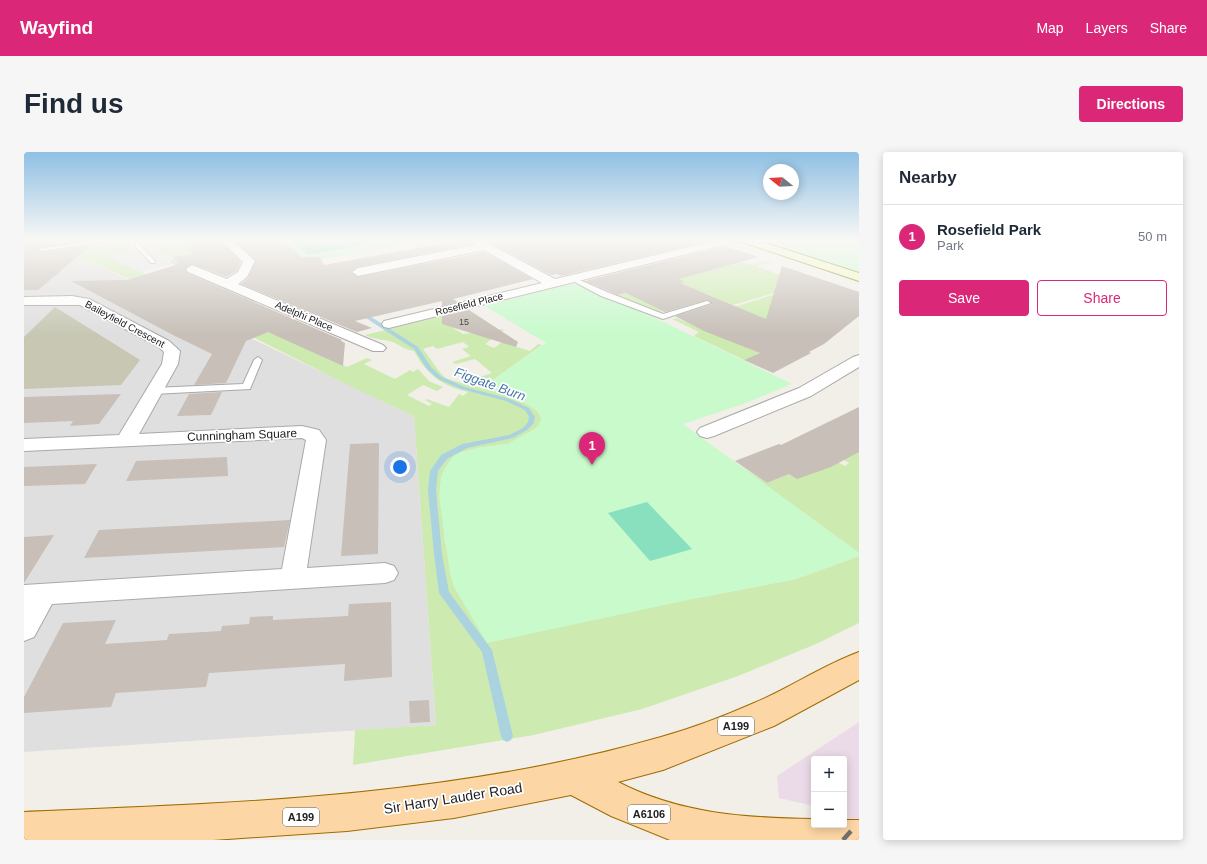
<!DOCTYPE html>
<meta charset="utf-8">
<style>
:root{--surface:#fff;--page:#f6f6f7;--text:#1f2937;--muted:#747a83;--line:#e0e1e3;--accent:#db2777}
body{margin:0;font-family:Helvetica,sans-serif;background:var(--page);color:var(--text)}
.controls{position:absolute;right:12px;bottom:12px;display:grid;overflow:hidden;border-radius:4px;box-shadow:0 2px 10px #0003}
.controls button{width:36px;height:36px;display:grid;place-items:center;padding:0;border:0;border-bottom:1px solid var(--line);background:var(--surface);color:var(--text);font:20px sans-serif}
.compass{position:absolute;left:739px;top:12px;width:36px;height:36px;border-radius:50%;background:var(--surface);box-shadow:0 2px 10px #0003;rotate:288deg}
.you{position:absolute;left:376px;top:315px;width:14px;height:14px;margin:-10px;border:3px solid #fff;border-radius:50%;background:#1a73e8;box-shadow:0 0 0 6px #1a73e833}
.badge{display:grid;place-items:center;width:26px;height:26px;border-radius:50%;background:var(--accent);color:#fff;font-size:13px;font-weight:700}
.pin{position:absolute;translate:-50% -33px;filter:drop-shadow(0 1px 2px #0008)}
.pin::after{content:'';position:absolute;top:21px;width:14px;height:12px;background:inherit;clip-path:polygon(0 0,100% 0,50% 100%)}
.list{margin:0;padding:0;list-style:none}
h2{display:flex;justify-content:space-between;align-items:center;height:52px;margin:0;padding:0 16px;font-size:17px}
h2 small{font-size:13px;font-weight:400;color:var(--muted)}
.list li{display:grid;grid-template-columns:26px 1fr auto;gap:12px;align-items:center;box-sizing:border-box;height:64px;padding:0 16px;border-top:1px solid var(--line)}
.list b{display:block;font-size:15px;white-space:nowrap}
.list p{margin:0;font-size:13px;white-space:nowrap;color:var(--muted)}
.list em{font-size:13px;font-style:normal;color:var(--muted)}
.actions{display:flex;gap:8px;padding:12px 16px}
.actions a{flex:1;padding:9px 0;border:1px solid var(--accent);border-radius:4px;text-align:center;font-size:14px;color:var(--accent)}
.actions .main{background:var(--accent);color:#fff}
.map{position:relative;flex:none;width:835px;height:688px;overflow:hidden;border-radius:4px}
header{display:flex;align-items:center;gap:24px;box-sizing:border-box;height:56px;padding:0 20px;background:var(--accent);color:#fff}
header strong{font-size:19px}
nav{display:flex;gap:22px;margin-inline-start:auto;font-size:14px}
.intro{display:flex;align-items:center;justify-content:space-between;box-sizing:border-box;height:96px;padding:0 24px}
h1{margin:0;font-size:28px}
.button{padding:10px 18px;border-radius:4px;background:var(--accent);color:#fff;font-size:14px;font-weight:700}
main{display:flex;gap:24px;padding:0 24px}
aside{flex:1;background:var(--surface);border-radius:4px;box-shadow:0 2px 10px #0003}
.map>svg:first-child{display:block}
.residential{fill:#e0dfdf}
.industrial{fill:#ebdbe8}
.construction{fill:#c7c7b4}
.grass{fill:#cdebb0}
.park{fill:#c8facc}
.pitch{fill:#88e0be}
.parking{fill:#e2e2e2}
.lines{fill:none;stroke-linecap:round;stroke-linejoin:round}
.stream{fill:#aad3df;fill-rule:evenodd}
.building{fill:#c7bfb8}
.lane-casing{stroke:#a9a9a9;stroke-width:2}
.street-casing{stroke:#a9a9a9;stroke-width:2}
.secondary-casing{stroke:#707d05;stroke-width:2}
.primary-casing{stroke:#a06b00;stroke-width:2}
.lane{fill:#fff;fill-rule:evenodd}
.street{fill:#fff;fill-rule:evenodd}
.secondary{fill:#f7fabf;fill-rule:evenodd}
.primary{fill:#fcd6a4;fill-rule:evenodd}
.rail{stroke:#707070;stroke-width:4.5;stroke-dasharray:12 12;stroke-linecap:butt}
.labels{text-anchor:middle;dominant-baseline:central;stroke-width:3.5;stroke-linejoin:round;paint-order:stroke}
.far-number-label{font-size:9px;fill:#4b4948}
.far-street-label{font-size:10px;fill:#222;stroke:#fff}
.shield{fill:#fff;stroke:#646464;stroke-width:1}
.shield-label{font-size:11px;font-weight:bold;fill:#222}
.street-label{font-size:12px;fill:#222;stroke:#fff}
.water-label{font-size:13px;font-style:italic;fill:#4a7aab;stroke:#fff}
.near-street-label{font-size:14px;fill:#222;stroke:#fff}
</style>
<header>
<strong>Wayfind</strong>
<nav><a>Map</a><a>Layers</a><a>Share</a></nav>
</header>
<div class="intro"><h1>Find us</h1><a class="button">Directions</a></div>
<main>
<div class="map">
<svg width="835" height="688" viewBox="0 0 835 688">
<rect width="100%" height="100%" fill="#f2efe9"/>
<g class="residential">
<path d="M0,87h120l-99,14 -21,-6z"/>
<path d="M52,103l338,161 22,309 -412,27v-490z"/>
</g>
<path class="industrial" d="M835,570v118h-66l21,-22v7h30v-66h-30v47l-35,-8 -2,-22z"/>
<path class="construction" d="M31,155l85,53 -19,25 -97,4v-52z"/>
<g class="grass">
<path d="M124,87h10l2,1 33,-1 -11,2 30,28 -41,-5 -1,-3 5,-2 -24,-12 -5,-6z"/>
<path d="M104,90l4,8 -23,7 238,110 20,-9 5,2 -8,4 31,15 15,-9 3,2 5,-3 11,12 14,6 -6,4 -14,-6 -16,10 22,11 3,-2 -7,-4 2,-1 22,8 10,-13 4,2 5,-4c-26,-6 -42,-18 -54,-41 -9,-1 -14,-6 -21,-9 -10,-3 -19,-2 -28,-7l85,-21 5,4 -13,5 7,2 14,9 42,-5 -20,15 9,4 8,-6 28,9 8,-7 4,1 -59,42 -10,-8 19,-6 -17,-14 -19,5 -4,-2 19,-6 -9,-7 7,-2 -6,-5 -26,7 -4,-3 -10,3c7,8 14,22 23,29 10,6 122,24 89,51l-27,15 -31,4 -18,5 -19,32 5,58 252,55 99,-19 63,-23v67l-43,21 -78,32 -96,33 -108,26 -181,30 2,-35 81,-5 -22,-309 -58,-27 -147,-74 -133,-60 -52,7 13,-9 31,-2z"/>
<path d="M691,100l36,13 18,-4 2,1 -15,4 45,17 -28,53 40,14 -12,-3 -53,1 12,5 -16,7 -50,-24 5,-4 -27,-13 5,-1 9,4 93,-29 -1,-1 -45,13 -29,-12 -44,20 -46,-17 2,-1 -2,-2h2l4,2 60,-15 -5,-3z"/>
<path d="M765,291l42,24 4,-2 1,-4 9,5 4,-3 -12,-7 22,-8v105l-125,-91 33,21 22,-9z"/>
</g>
<g class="park">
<path d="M235,87h176l-114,21 -39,-3z"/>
<path d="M731,87h104v33z"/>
<path d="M546,132l11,1 35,14 176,85 -49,20 -60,20 176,129v3l-63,23 -99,19 -210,45 -33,-56 -4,-13 -11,-78 2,-19 4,-9 9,-13 23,-7 31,-4 27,-15c26,-22 -42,-38 -54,-41l65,-45 -61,-37z"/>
</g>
<g class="pitch">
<path d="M265,87h77l7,4 -65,12z"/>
<path d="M623,350l45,47 -42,12 -42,-48z"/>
</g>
<g class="parking">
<path d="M103,88l1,2 -71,10 1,-3z"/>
<path d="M126,94l26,13 -6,2 1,3 -30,8 -33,-15z"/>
<path d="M50,140l-5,5 -45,2v-5z"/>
</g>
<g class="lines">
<g class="stream">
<path d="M149,108l3,3 33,3 2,1 -2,1 -34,-3 -4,-4z"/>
<path d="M334,159h4l56,36 13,20 11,10 23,10 45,12 19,9 6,9 -1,6 -7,7 -14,8 -46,10 -20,11 -9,12 -2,19 6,64 7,38 43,58 21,86 -2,4 -4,2 -4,-2 -2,-4 -19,-84 -43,-59 -5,-39 -6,-64 2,-19 11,-16 21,-11 47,-9 14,-7 5,-6 1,-5 -4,-7 -19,-9 -45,-12 -23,-10 -11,-10 -13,-20 -56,-36z"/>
</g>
</g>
<g class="building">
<path d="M0,87h74l-60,9 4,4 49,-7 -53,45h-14z"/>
<path d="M155,87h40l22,23 -4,9 -10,6 -34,-13 -8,5 2,4 155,67 -1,1 4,2 -2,23 -75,-34 -22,9 -20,42 -32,2 18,-31 -39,-19 -102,-54 56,-1 52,-16 -6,-7 20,-3z"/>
<path d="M209,87h49l20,18h18l4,8 143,-26 5,5 -114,23 -7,5 7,5 126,-25 49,27 -80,20 5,3 -16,4v-5l-87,20 17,7 -15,4 -116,-48 7,-6 8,-17z"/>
<path d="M459,87h74l4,3 5,-3h17l7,4 5,-2v-2h109l6,2 -149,35 -4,-2 -6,1z"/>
<path d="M701,94l33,11 -79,22 5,3 -4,1 86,36 16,-53 77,26v24l-35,28 -15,8 2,1 -38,20 -29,-13 16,-7 -56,-22 -29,-15 37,-12 -4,-4 -43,12 -39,-19 -8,2 -33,-14z"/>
<path d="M445,158l49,32 -2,5 -74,-23v-8z"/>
<path d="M198,240l-11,23 -34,1 12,-22z"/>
<path d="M97,242l-22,30 -29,2 3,-5 -49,2v-26z"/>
<path d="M835,255v45l-28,15 -34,12 -8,-5 -22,9 -32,-22 44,-17 2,1z"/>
<path d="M355,291l-1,111 -37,2 9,-112z"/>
<path d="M203,305l1,19 -102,5 10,-20z"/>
<path d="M73,312l-12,20 -61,2v-19z"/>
<path d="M266,368l-6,27 -200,11 15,-28z"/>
<path d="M30,383l-30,48v1v-47z"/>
<path d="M367,450l1,75 -48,4 1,-17 -136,9 -3,14 -90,6 -5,14 -87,6v-16l39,-74 53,-3 -11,24 62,-4 2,-6 52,-3 1,-5 27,-2 1,-7 23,-1v4l75,-4 1,-12z"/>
<path d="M405,548l1,22 -20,1 -1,-22z"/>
</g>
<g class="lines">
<g class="lane-casing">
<g id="lane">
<path d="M82,87h14l-78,12 -3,-2z"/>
<path d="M113,87h6l-3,6 15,16v2h-4l-16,-17z"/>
<path d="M534,87h7l-3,2z"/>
<path d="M560,87h9l1,1 -3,2z"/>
<path d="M549,125l34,15 56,22 44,-13 4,2 -48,16 -62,-23 -30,-16v-2z"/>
<path d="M234,205l4,3 -12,29 -97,5 -5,-3 5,-3 90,-4 11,-24z"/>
</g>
</g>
<g class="street-casing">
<g id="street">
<path d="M196,87h11l24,22 -8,16 -9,7 145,61 3,3 -3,3h-10l-185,-79 -2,-3 6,-4 35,14 11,-7 5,-10z"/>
<path d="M444,87h12l75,40 168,-40h17l-1,2 -350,87 -5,-1 -2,-3 2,-3 158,-38 -58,-33 -126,26 -6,-4 6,-4 117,-23z"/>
<path d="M48,144l17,3 80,42 11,10 -2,13 -39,70 163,-8 17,4 7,10 -19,128 78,-5 9,3 4,7 -4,7 -9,3 -333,21 -18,33 -10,4v-56l258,-16 24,-129 -4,-2 -278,13v-12l95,-4 43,-71 2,-12 -5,-5 -79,-42h-56v-8z"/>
<path d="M835,203v12l-48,29 -97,40 -7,2 -7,-2 -3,-4 3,-4 99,-40 54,-31z"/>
</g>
</g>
<g class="secondary-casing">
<path id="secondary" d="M714,87h15l106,34v8l-120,-40z"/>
</g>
<g class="primary-casing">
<path id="primary" d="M835,500v28l-85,46 -111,44 -45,12c62,32 128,36 196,37v6h30v-5h15v20h-189l-59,-24 -40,-21 -117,23 -107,13 -134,9h-189v-28c215,-9 429,-15 637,-75 29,-8 66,-22 93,-34 36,-15 69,-38 105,-51z"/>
</g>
<use href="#lane" class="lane"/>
<use href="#street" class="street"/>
<use href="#secondary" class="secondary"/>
<use href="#primary" class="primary"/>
<path class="rail" d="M819,688l16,-18"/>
</g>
<linearGradient id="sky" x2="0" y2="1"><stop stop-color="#8fc0e4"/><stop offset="0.48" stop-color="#f9f8f5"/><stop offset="1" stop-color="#f9f8f5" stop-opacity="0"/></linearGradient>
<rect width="835" height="183" fill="url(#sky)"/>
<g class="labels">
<g class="far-number-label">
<text x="440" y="170">15</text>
</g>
<g class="far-street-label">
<text transform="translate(445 152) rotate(-14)">Rosefield Place</text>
<text transform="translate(280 164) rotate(23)">Adelphi Place</text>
<text transform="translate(101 172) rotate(28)">Baileyfield Crescent</text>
</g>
<g class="shield">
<rect x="694" y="565" width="36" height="18" rx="3"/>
<rect x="604" y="653" width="42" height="18" rx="3"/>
<rect x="259" y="656" width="36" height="18" rx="3"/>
</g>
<g class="shield-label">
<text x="712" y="574">A199</text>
<text x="625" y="662">A6106</text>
<text x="277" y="665">A199</text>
</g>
<g class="street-label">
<text transform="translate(218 283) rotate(-2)">Cunningham Square</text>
</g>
<g class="water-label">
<text transform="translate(466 232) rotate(20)">Figgate Burn</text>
</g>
<g class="near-street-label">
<text transform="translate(429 646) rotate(-9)">Sir Harry Lauder Road</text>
</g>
</g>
</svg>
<div class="controls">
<button>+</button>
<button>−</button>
</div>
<svg class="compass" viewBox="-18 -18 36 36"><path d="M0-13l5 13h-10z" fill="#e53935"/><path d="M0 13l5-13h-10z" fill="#747a83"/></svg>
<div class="you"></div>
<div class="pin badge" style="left:568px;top:313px">1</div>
</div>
<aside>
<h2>Nearby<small></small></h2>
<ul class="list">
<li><span class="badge">1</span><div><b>Rosefield Park</b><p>Park</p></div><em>50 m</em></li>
</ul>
<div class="actions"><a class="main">Save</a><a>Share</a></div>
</aside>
</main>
